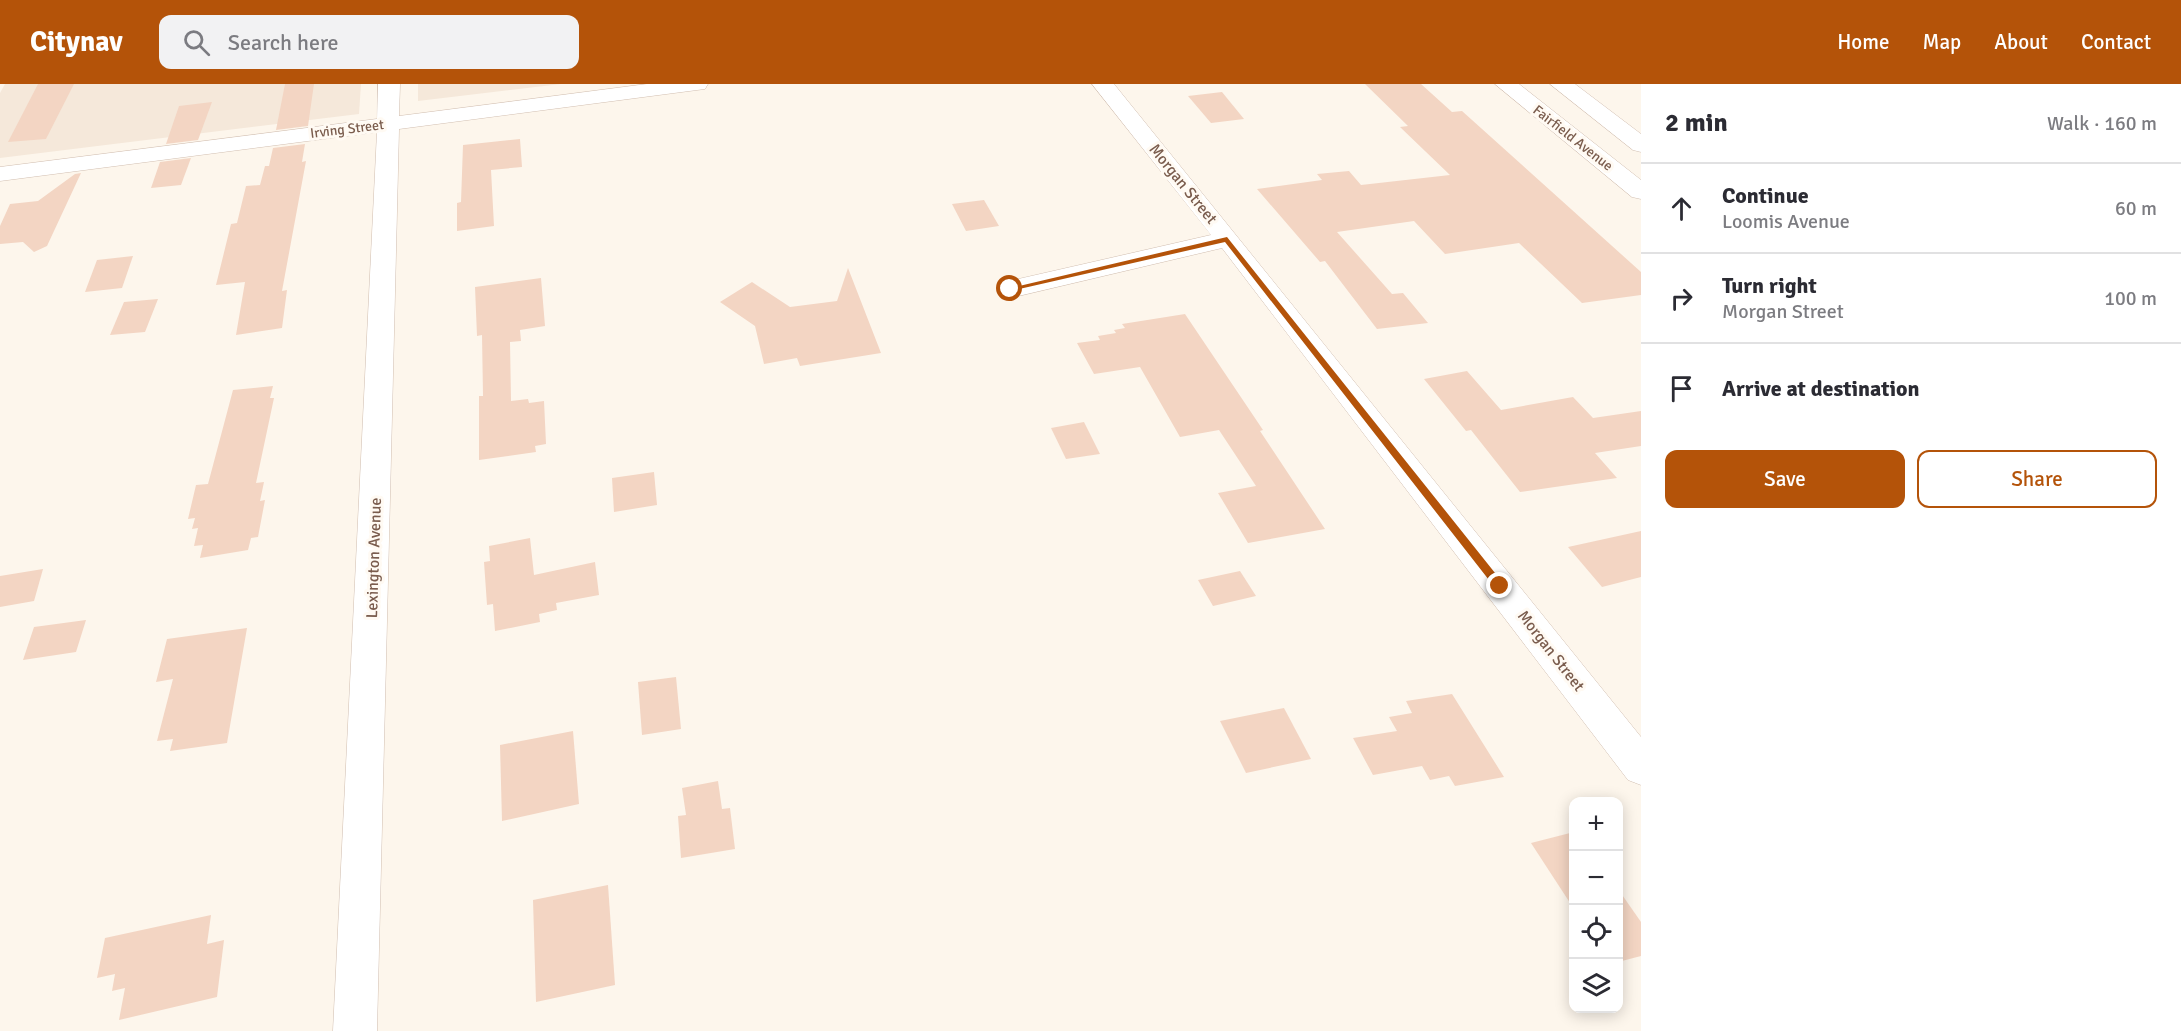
<!DOCTYPE html>
<meta charset="utf-8">
<style>
:root{--surface:#fff;--page:#f2f2f3;--text:#2b2b33;--muted:#7c7c81;--line:#e1e1e2;--accent:#b45309}
body{margin:0;font-family:Signika,sans-serif;background:var(--page);color:var(--text)}
.controls{position:absolute;right:18px;bottom:18px;display:grid;overflow:hidden;border-radius:12px;box-shadow:0 3px 15px #0003}
.controls button{width:54px;height:54px;display:grid;place-items:center;padding:0;border:0;border-bottom:2px solid var(--line);background:var(--surface);color:var(--text);font:30px sans-serif}
.stop{position:absolute;width:18px;height:18px;margin:-14px;border:4px solid #b45309;border-radius:50%;background:#fff}
.stop.end{background:#b45309;border-color:#fff;box-shadow:0 2px 6px #0008}
.list{margin:0;padding:0;list-style:none}
h2{display:flex;justify-content:space-between;align-items:center;height:78px;margin:0;padding:0 24px;font-size:26px}
h2 small{font-size:20px;font-weight:400;color:var(--muted)}
.list li{display:grid;grid-template-columns:39px 1fr auto;gap:18px;align-items:center;box-sizing:border-box;height:90px;padding:0 24px;border-top:2px solid var(--line)}
.list b{display:block;font-size:22px;white-space:nowrap}
.list p{margin:0;font-size:20px;white-space:nowrap;color:var(--muted)}
.list em{font-size:20px;font-style:normal;color:var(--muted)}
.actions{display:flex;gap:12px;padding:18px 24px}
.actions a{flex:1;padding:14px 0;border:2px solid var(--accent);border-radius:12px;text-align:center;font-size:21px;color:var(--accent)}
.actions .main{background:var(--accent);color:#fff}
.icon{flex:none;width:33px;height:33px;fill:none;stroke:currentColor;stroke-width:2;stroke-linecap:round;stroke-linejoin:round}
.map{position:relative;flex:none;width:1641px;height:947px;overflow:hidden}
header{display:flex;align-items:center;gap:36px;box-sizing:border-box;height:84px;padding:0 30px;background:var(--accent);color:#fff}
header strong{font-size:28px}
nav{display:flex;gap:33px;margin-inline-start:auto;font-size:21px}
.search{width:420px;height:54px;background:var(--page);display:flex;align-items:center;gap:15px;box-sizing:border-box;padding:0 21px;border-radius:12px;color:var(--muted);font-size:22px}
main{display:flex}
aside{flex:1;background:var(--surface)}
.map>svg:first-child{display:block}
.residential{fill:#f5e8da}
.building{fill:#f3d5c3}
.lines{fill:none;stroke-linecap:round;stroke-linejoin:round}
.minor-casing{stroke:#d1beb0;stroke-width:1}
.minor{fill:#fff;fill-rule:evenodd}
.route{fill:#b45309}
.labels{text-anchor:middle;dominant-baseline:central;stroke-width:6;stroke-linejoin:round;paint-order:stroke}
.far-street-label{font-size:14px;fill:#7a5c4d;stroke:#fffaf3}
.street-label{font-size:16px;fill:#7a5c4d;stroke:#fffaf3}
</style>
<header>
<strong>Citynav</strong>
<div class="search"><svg class="icon" aria-label="search" viewBox="0 0 24 24"><circle cx="10" cy="10" r="6"/><path d="M15 15l6 6"/></svg>Search here</div>
<nav><a>Home</a><a>Map</a><a>About</a><a>Contact</a></nav>
</header>
<main>
<div class="map">
<svg width="1641" height="947" viewBox="0 0 1641 947">
<rect width="100%" height="100%" fill="#fdf6ec"/>
<g class="residential">
<path d="M5,0h356l-2,30 -359,44v-65z"/>
<path d="M418,0h143l-143,17z"/>
</g>
<g class="building">
<path d="M38,0h36l-28,55 -38,3z"/>
<path d="M285,0h29l-6,42 -32,4z"/>
<path d="M1365,0h56l31,28 10,-1 179,161v23l-59,8 -63,-60 -74,11 -31,-33 -77,11 55,62 11,-1 25,30 -51,6 -52,-68 -5,1 -63,-73 65,-9 -5,-6 32,-3 12,14 89,-10 -50,-48 8,-1z"/>
<path d="M1222,8l22,27 -33,4 -23,-27z"/>
<path d="M212,18l-14,38 -32,4 13,-38z"/>
<path d="M520,55l2,28 -31,3 3,56 -37,5v-28l4,-1 2,-57z"/>
<path d="M305,60l-3,18 4,-1 -24,130 5,-1 -5,38 -46,7 9,-53 -29,3 15,-61 6,-1 9,-37 14,-1 5,-19h4l4,-18z"/>
<path d="M191,74l-10,27 -30,3 9,-26z"/>
<path d="M81,89l-34,73 -13,6 -11,-10 -23,2v-18l10,-22 28,-3 37,-27z"/>
<path d="M984,116l15,26 -33,5 -14,-27z"/>
<path d="M133,172l-11,32 -37,4 12,-32z"/>
<path d="M848,184l33,85 -81,13 -3,-8 -33,6 -9,-38 -35,-24 32,-20 38,25 47,-6z"/>
<path d="M541,194l4,48 -25,4 1,11 -11,1 1,59 17,-2 1,4 15,-2 2,43 -11,2 1,6 -57,8v-64h4l-1,-61 -5,1 -2,-49z"/>
<path d="M158,215l-13,33 -35,3 14,-33z"/>
<path d="M1185,230l78,116 -3,1 65,98 -77,14 -30,-50 38,-7 -37,-56 -39,7 -40,-70 -46,7 -17,-31 23,-3 -2,-4 18,-3 -2,-3 11,-2 -3,-4z"/>
<path d="M1467,287l34,39 72,-13 20,21 48,-7v35l-46,7 22,25 -97,14 -49,-62 -5,1 -42,-52z"/>
<path d="M273,302l-3,12h4l-18,85 8,-1 -4,19 5,-1 -7,37 -7,1 -3,12 -48,8 3,-13 -9,1 4,-18 -6,1 3,-11 -7,1 8,-34 12,-1 25,-94z"/>
<path d="M1084,338l16,32 -34,5 -15,-31z"/>
<path d="M654,388l3,33 -43,7 -2,-34z"/>
<path d="M1641,447v46l-39,10 -34,-40z"/>
<path d="M530,454l4,37 61,-13 4,33 -43,8 1,7 -18,4 1,8 -45,9 -2,-27 -6,1 -3,-43 6,-1 -1,-15z"/>
<path d="M43,485l-9,32 -34,6v-31z"/>
<path d="M1240,487l16,25 -43,10 -15,-26z"/>
<path d="M86,536l-10,32 -53,8 11,-33z"/>
<path d="M247,544l-20,115 -57,8 3,-12 -16,2 16,-62 -17,3 11,-43z"/>
<path d="M676,593l5,52 -39,6 -4,-53z"/>
<path d="M1452,610l52,83 -49,9 -6,-10 -19,4 -8,-14 -49,9 -20,-37 44,-7 -8,-14 23,-4 -6,-12z"/>
<path d="M1284,624l27,51 -65,14 -26,-52z"/>
<path d="M573,647l6,73 -77,17 -2,-76z"/>
<path d="M718,697l4,28 8,-1 5,41 -54,9 -3,-42 8,-1 -4,-27z"/>
<path d="M1574,748v77l-43,-66z"/>
<path d="M608,801l7,100 -79,17 -3,-102z"/>
<path d="M1618,805l23,33v34l-23,6z"/>
<path d="M211,831l-4,29 17,-4 -7,57 -98,23 6,-32 -13,3 3,-17 -18,4 8,-40z"/>
</g>
<g class="lines">
<g class="minor-casing">
<g id="minor">
<path d="M378,0h22l-1,32 248,-32h61l-3,5 -8,1 -298,39 -22,902h-44l44,-899 -377,49v-14l377,-48z"/>
<path d="M1092,0h22l527,653v48l-13,-5 -406,-532 -212,50 -9,-3 -4,-6 4,-6 210,-48z"/>
<path d="M1495,0h24l122,96v19l-9,-2z"/>
<path d="M1550,0h25l66,50v18l-8,-2z"/>
</g>
</g>
<use href="#minor" class="minor"/>
</g>
<path class="route" d="M1227,153l276,346v6h-7l-271,-347 -215,49 -4,-2z"/>
<g class="labels">
<g class="far-street-label">
<text transform="translate(347 45) rotate(-7)">Irving Street</text>
<text transform="translate(1573 54) rotate(38)">Fairfield Avenue</text>
</g>
<g class="street-label">
<text transform="translate(1183 100) rotate(51)">Morgan Street</text>
<text transform="translate(374 474) rotate(-88)">Lexington Avenue</text>
<text transform="translate(1551 567) rotate(52)">Morgan Street</text>
</g>
</g>
</svg>
<div class="controls">
<button>+</button>
<button>−</button>
<button><svg class="icon" aria-label="locate" viewBox="0 0 24 24"><circle cx="12" cy="12" r="6"/><path d="M12 2v4M12 18v4M2 12h4M18 12h4"/></svg></button>
<button><svg class="icon" aria-label="layers" viewBox="0 0 24 24"><path d="M12 4l9 5-9 5-9-5zM3 14l9 5 9-5"/></svg></button>
</div>
<div class="stop" style="left:1010px;top:205px"></div>
<div class="stop end" style="left:1500px;top:502px"></div>
</div>
<aside>
<h2>2 min<small>Walk · 160 m</small></h2>
<ul class="list">
<li><svg class="icon" aria-label="ahead" viewBox="0 0 24 24"><path d="M12 20V5M6 11l6-6 6 6"/></svg><div><b>Continue</b><p>Loomis Avenue</p></div><em>60 m</em></li>
<li><svg class="icon" aria-label="right" viewBox="0 0 24 24"><path d="M7 20v-9h11M14 6l5 5-5 5"/></svg><div><b>Turn right</b><p>Morgan Street</p></div><em>100 m</em></li>
<li><svg class="icon" aria-label="arrive" viewBox="0 0 24 24"><path d="M6 21V4h12l-3 4 3 4H6"/></svg><div><b>Arrive at destination</b></div></li>
</ul>
<div class="actions"><a class="main">Save</a><a>Share</a></div>
</aside>
</main>
